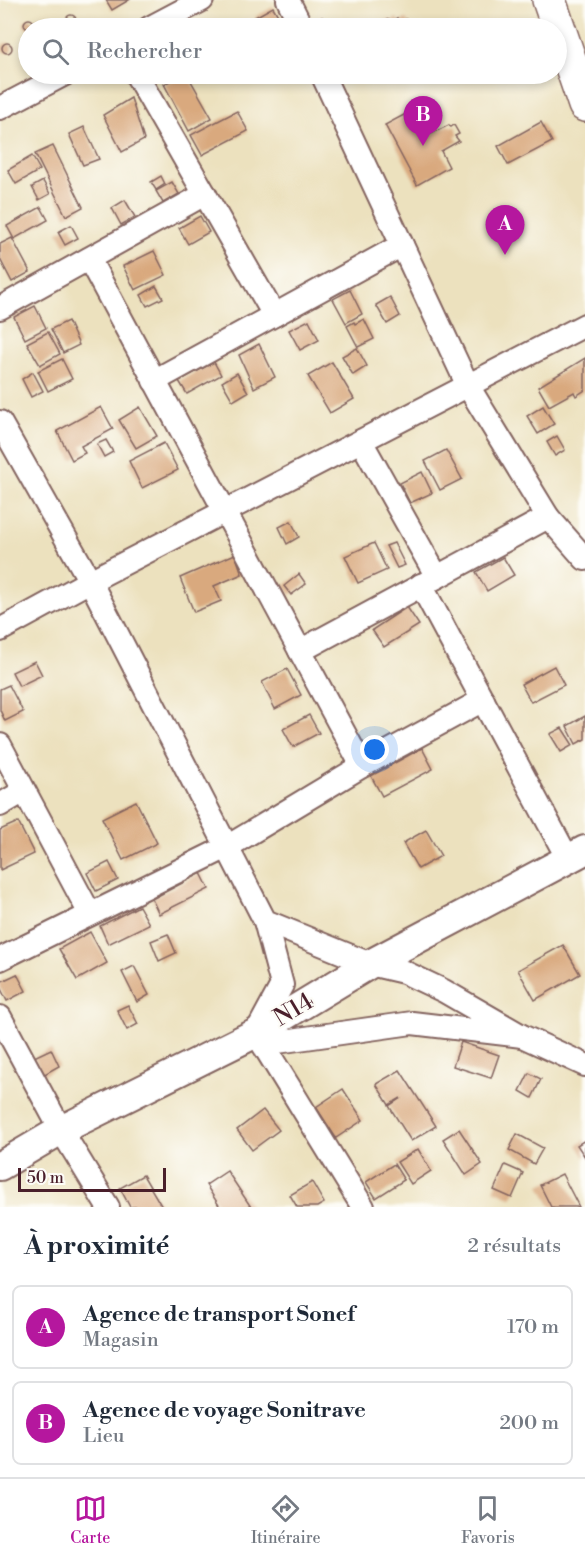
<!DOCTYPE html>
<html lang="fr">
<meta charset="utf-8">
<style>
:root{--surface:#fff;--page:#f6f6f7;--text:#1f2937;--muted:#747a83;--line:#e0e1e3;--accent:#b5179e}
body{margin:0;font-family:"Libre Bodoni",serif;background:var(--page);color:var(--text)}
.scale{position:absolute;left:18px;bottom:15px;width:148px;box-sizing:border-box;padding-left:6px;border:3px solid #4a1f2b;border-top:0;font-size:16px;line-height:21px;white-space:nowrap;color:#4a1f2b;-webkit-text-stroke:4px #fdfcf7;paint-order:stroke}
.you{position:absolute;left:375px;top:750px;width:21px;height:21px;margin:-15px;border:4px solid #fff;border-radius:50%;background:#1a73e8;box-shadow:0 0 0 9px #1a73e833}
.badge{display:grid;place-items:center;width:39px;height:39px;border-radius:50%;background:var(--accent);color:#fff;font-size:20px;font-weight:700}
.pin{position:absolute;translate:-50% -50px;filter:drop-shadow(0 2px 3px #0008)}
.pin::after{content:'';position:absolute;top:32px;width:21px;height:18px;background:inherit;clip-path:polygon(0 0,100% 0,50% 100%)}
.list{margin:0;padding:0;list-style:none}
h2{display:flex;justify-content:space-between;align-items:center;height:78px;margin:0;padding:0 24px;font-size:26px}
h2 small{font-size:20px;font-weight:400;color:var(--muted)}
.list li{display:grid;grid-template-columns:39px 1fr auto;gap:18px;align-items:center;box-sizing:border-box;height:84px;margin:0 12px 12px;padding:0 12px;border:2px solid var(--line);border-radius:9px}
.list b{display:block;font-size:22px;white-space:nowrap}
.list p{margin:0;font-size:20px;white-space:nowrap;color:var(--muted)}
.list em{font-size:20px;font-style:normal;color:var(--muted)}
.icon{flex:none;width:33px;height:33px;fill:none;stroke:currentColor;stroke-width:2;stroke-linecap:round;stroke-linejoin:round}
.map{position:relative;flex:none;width:585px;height:1207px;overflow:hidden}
.search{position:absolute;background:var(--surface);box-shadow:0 3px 9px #0003;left:18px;right:18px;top:18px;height:66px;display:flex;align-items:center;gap:15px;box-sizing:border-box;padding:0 21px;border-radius:33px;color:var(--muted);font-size:22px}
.sheet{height:270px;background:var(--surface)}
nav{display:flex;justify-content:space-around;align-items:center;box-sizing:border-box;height:84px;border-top:2px solid var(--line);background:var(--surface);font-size:16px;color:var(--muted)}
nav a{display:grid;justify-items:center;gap:3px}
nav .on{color:var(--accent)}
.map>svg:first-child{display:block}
.building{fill:#d9a97e}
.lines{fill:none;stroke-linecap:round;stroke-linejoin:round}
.minor-casing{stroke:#83635e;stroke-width:26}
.major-casing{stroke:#83635e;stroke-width:32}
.highway-casing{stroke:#83635e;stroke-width:36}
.minor{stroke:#fff;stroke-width:22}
.major{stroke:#fff;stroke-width:28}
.highway{stroke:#fff;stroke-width:33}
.labels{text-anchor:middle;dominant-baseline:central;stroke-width:4.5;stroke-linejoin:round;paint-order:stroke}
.street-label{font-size:24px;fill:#4a1f2b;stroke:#fdfcf7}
</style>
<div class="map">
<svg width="585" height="1207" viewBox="0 0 585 1207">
<rect width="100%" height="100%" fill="#fdfcf7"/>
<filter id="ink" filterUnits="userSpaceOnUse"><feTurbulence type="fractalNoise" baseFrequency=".0167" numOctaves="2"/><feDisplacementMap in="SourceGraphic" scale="12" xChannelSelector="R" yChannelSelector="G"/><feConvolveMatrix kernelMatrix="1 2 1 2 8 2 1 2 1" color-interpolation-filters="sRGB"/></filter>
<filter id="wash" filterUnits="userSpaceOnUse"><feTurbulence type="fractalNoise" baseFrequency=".008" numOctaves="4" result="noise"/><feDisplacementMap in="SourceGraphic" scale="24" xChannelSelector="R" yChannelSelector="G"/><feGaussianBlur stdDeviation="1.35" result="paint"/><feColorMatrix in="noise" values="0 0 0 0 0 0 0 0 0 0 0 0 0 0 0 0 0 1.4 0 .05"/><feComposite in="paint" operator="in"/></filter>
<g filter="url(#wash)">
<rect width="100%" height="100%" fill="#ece1be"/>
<g id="blocks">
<g class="building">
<path d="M106,0h23l-17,10z"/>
<path d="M273,7l7,12 -18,9 -7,-11z"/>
<circle cx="71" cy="20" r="5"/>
<path d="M322,17l9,11h-10l-5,-6z"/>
<path d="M397,18l2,5 7,-4 5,9h-39l17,-9 2,3z"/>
<circle cx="29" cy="24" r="5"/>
<circle cx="7" cy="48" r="5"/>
<path d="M183,74h4l25,44 -23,13 -25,-47z"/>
<path d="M131,98l13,42 -22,12 -19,-37z"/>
<path d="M417,108l14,26 18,-9 2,2 3,-2 5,9 -4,2 4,5 -18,10 8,16 -32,18 -32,-60z"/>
<path d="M237,111l11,20 -46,24 -11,-20z"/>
<path d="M541,122l11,20 -44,23 -10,-19z"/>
<path d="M84,127l15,32 -16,6 -14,-31z"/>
<path d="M53,146l30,61 -17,9 -31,-62z"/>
<path d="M32,156l8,14 -24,14 -8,-14z"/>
<path d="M161,176l4,8 -9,6 -5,-8z"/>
<path d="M43,181l7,13 -11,6 -7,-13z"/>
<path d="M172,182l7,12 -16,9 -7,-12z"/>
<path d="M125,200l10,17 -14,8 -9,-17z"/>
<path d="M41,207l7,13 -34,19 -7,-13z"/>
<path d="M200,216l9,16 -21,12 -9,-16z"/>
<path d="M71,225l7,13 -13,7 -7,-13z"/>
<path d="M12,238l18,34 -18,10 -12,-23v-15z"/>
<path d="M154,251l12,24 -31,15 -12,-24z"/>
<path d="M156,286l7,12 -16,8 -6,-11z"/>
<path d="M350,290l12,24 -16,9 -13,-24z"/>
<path d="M390,297l10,19 -13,8 -11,-19z"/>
<path d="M35,306l11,22 -21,11 -11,-22z"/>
<path d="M364,319l10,20 -16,8 -11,-21 7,-4 1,2z"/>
<path d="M309,320l10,20 -19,10 -11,-20z"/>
<path d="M68,321l11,24 -16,8 -12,-24z"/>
<path d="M48,332l12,22 -20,11 -13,-22z"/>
<path d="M259,344l16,33 -21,11 -15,-33z"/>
<path d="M357,348l10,18 -14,9 -11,-19z"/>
<path d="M585,358v32l-9,6 -2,-4 -25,14 -11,-19z"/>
<path d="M62,359l10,20 -24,12 -10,-20z"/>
<path d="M214,362l7,13 -34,19 -8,-13z"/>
<path d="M332,362l22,37 -24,14 -22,-37z"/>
<path d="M33,372l10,19 -12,6 -9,-18z"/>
<path d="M237,373l11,19 -15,9 -11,-19z"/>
<path d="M543,406l11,18 -16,10 -11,-18z"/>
<path d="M101,407l12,22 -32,17 4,7 -13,7 -15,-29z"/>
<path d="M140,407l17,29 -21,12 -17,-28z"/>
<path d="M557,436l8,14 -10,6 -8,-14z"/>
<path d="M106,440l7,12 -9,5 -7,-13z"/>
<path d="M164,443l14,27 -36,18 -13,-27z"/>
<path d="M446,450l16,29 -22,11 -15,-29z"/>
<path d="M422,472l10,21 -22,10 -10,-20z"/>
<path d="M291,521l8,16 -12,7 -8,-17z"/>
<path d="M374,543l13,27 -29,13 -13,-27z"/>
<path d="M394,543l11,22 -8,3 -11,-22z"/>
<path d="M235,554l7,20 -28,12 7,15 -27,11 -14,-34z"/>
<path d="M503,557l11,18 -27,16 -11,-19z"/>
<path d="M299,574l7,10 -15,11 -7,-9z"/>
<path d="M407,607l12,18 -35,22 -12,-17z"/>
<path d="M35,661l7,14 -23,11 -7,-14z"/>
<path d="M554,666l10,19 -33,17 -10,-18z"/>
<path d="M287,669l14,26 -26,14 -13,-27z"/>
<path d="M9,685l14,27 -18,9 -5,-11v-21z"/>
<path d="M309,715l10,18 -26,14 -10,-18z"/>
<path d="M585,716v23l-9,5 -9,-18z"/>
<path d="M562,728l11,17 -12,7 -11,-18z"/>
<path d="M422,748l11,21 -51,27 -11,-20z"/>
<path d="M136,801l21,42 -34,17 -21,-42z"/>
<path d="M18,822l16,32 -34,16v-40z"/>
<path d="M426,830l15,26 -23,13 -15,-26z"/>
<path d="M109,862l9,18 -22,11 -9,-18z"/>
<path d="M201,873l8,16 -50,25 -7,-15z"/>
<path d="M139,906l10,18 -41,20 -8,-18z"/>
<path d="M90,932l17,31 -30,17 -18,-31z"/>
<path d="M168,934l8,19 -17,8 -8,-20z"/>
<path d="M563,945l17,29 -45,26 -17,-30z"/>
<path d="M134,966l15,29 -12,7 -15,-30z"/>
<path d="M17,974l9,17 -19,10 -7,-14v-5z"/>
<path d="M128,1005l10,19 -11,6 -10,-20z"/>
<path d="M461,1042l38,13 -8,23 -38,-12z"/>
<path d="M51,1049l8,17 -16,9 -9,-18z"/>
<path d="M400,1070l36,56 -25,15 -22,-35 12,-8 -12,7 -13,-21z"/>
<path d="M529,1073l12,6 -9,19 -12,-7z"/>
<path d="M343,1089l20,31 -27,18 -20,-31z"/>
<path d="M263,1110l16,20 -27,20 -15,-20z"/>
<path d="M459,1129l23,35 -16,11 -23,-36z"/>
<path d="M517,1134l26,14 -9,16 -25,-14z"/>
<path d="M585,1140v17l-8,-12z"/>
<path d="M418,1149l13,22 -20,13 -14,-22z"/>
<path d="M394,1164l10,16 -28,18 -10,-16z"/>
<path d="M505,1165l18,8 -11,25 -18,-8z"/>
<path d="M227,1171l24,36h-31l-14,-22z"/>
<path d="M562,1174l17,33h-28l-11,-22z"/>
<path d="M143,1175l19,32h-32l-10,-19z"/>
<path d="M312,1182l12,21 -7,4h-20l-7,-12z"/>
</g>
</g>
</g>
<g filter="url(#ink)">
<use href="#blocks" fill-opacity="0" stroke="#83635e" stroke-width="1.5"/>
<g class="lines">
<g class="minor-casing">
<g id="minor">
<path d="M288,0l14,28"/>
<path d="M149,28l53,-28"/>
<path d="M136,74l138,241"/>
<path d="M322,74l146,312 80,131 37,42"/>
<path d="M0,108l65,-34"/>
<path d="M89,259l273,507"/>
<path d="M0,308l205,-114"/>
<path d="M154,381l248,-136"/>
<path d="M0,422l90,159 175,340 105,43 34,8 40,19 78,45"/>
<path d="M361,441l76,136"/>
<path d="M421,585l147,274"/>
<path d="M0,630l90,-49 495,-256"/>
<path d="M300,651l248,-134"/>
<path d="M0,745l90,169"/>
<path d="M0,805l24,-14"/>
<path d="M265,921l17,64 -26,48 107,174"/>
<path d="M0,959l227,-112 135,-81 121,-66"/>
<path d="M0,1017l61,113 47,77"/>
<path d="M263,1044l149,-21 110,13 63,29"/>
</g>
</g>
<g class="major-casing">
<path id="major" d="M0,1166l61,-36 195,-97 114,-69 215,-114"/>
</g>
<g class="highway-casing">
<path id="highway" d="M549,0l36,105"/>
</g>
<use href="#minor" class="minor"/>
<use href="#major" class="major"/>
<use href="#highway" class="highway"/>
</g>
</g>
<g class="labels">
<g class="street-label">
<text transform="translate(294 1010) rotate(-31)">N14</text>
</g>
</g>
</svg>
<div class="scale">50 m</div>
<div class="you"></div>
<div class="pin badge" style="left:505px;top:255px">A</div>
<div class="pin badge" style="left:423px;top:146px">B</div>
<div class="search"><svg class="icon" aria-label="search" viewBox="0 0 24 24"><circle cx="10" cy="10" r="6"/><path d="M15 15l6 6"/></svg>Rechercher</div>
</div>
<section class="sheet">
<h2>À proximité<small>2 résultats</small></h2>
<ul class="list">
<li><span class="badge">A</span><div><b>Agence de transport Sonef</b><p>Magasin</p></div><em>170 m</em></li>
<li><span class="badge">B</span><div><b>Agence de voyage Sonitrave</b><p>Lieu</p></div><em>200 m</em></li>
</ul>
</section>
<nav>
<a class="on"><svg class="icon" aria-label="map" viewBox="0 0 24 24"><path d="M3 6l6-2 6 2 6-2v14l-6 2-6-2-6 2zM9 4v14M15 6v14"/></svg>Carte</a>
<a><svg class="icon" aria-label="directions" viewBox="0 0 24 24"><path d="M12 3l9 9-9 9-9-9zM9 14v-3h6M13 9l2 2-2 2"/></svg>Itinéraire</a>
<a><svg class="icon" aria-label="saved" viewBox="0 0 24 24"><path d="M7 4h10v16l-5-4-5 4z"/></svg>Favoris</a>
</nav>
